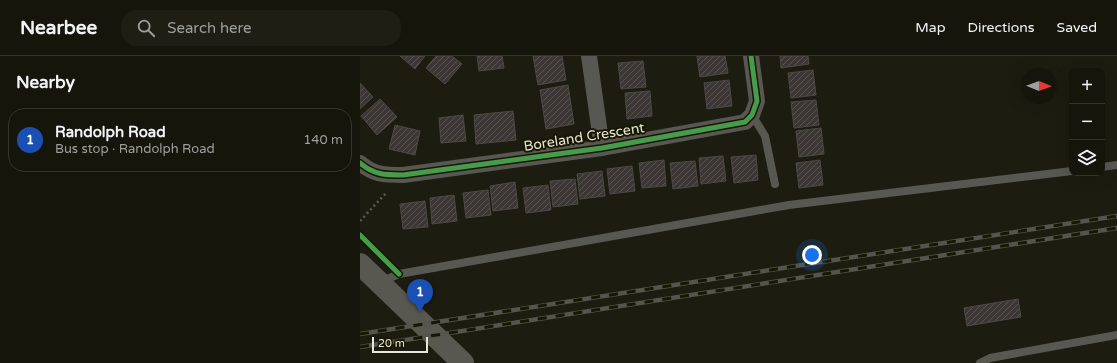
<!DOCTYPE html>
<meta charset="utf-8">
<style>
:root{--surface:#15150c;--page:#1e1e15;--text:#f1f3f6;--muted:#9d9f9d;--line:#34342d;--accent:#db2777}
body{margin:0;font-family:"Varela Round",sans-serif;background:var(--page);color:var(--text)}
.controls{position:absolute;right:12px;top:12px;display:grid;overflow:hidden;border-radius:8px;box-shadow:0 4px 16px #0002}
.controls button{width:36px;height:36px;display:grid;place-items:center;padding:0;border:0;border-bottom:1px solid var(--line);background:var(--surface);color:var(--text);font:20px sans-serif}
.compass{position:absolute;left:661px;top:12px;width:36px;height:36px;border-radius:50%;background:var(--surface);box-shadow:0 4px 16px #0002;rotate:91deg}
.scale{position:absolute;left:12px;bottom:10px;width:56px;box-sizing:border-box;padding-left:4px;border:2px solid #e6e7d8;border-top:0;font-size:11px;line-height:14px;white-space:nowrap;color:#e6e7d8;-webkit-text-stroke:3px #181802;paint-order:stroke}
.you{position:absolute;left:452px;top:199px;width:14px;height:14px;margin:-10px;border:3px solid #fff;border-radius:50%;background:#1a73e8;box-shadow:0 0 0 6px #1a73e833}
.badge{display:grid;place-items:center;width:26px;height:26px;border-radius:50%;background:var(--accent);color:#fff;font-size:13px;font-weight:700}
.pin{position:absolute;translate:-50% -33px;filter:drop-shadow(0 1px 2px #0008)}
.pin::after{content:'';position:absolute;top:21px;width:14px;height:12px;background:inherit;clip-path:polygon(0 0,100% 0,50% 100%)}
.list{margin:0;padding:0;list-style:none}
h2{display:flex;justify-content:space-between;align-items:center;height:52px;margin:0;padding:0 16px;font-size:17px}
h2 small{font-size:13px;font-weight:400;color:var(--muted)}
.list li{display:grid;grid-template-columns:26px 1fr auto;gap:12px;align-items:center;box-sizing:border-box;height:64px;margin:0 8px 8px;padding:0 8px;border:1px solid var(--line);border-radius:16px}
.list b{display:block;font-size:15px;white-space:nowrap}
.list p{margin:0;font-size:13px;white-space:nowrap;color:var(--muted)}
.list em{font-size:13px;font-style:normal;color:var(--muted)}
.icon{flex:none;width:22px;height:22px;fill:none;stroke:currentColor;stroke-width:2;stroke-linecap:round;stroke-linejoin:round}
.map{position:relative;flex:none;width:757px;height:307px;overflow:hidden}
header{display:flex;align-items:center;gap:24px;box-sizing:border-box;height:56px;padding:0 20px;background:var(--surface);border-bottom:1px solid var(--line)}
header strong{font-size:19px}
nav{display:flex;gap:22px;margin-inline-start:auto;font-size:14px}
.search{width:280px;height:36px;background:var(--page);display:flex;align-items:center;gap:10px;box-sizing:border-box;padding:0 14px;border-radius:16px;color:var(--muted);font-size:15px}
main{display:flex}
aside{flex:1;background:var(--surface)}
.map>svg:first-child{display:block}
.building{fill:url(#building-hatch);stroke:#4c4845}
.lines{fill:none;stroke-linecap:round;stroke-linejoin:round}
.path{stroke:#5c5c56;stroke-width:2.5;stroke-dasharray:2 3;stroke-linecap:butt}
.service{stroke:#585853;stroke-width:8}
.minor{stroke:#585853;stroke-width:16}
.primary{stroke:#585850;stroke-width:22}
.rail-casing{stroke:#54554c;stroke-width:4.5}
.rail{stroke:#181802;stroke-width:3;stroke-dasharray:9;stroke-linecap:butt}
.cycleway-casing{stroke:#181802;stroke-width:8}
.cycleway{stroke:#469c4c;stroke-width:5}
.labels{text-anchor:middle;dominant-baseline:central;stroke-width:4;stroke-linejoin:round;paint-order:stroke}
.street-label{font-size:14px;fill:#e6e7d8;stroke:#181802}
</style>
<header>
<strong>Nearbee</strong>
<div class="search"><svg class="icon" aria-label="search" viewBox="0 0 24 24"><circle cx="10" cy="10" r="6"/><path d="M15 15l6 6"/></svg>Search here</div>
<nav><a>Map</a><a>Directions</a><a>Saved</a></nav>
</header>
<main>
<aside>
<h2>Nearby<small></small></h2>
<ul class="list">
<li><span class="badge" style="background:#1a4fb4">1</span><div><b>Randolph Road</b><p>Bus stop · Randolph Road</p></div><em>140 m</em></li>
</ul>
</aside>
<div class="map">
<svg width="757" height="307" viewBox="0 0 757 307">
<defs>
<pattern id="building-hatch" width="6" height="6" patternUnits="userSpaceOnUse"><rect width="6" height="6" fill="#3c3735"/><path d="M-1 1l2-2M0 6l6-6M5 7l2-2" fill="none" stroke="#585452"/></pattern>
</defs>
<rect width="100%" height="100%" fill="#1c1c10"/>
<g class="building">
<path d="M40,0h25l-10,13z"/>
<path d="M76,0h16l10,8 -17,20 -19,-16z"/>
<path d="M117,0h25l2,12 -25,3z"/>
<path d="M173,0h29l4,24 -28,5z"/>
<path d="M337,0h28l3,17 -28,4z"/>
<path d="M420,0h28l1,8 -28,4z"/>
<path d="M283,5l3,26 -25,2 -3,-26z"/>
<path d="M453,14l3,25 -25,3 -3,-25z"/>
<path d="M369,24l3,26 -25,3 -3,-26z"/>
<path d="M0,27l13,14 -13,12z"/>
<path d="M208,29l6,39 -28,5 -6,-39z"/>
<path d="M290,35l2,25 -25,3 -2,-26z"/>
<path d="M20,43l17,18 -20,18 -16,-19z"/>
<path d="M456,44l3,25 -25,3 -3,-26z"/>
<path d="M153,55l3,29 -40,4 -2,-29z"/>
<path d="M103,59l3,26 -25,2 -2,-25z"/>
<path d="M35,69l25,6 -5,24 -26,-6z"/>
<path d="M461,72l3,26 -25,3 -3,-26z"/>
<path d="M396,99l2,25 -24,3 -3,-26z"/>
<path d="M363,100l3,25 -25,3 -2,-26z"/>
<path d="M304,104l2,26 -24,2 -3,-25z"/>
<path d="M460,104l3,25 -24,3 -3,-25z"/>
<path d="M335,105l3,25 -25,3 -3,-26z"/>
<path d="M272,110l3,25 -25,3 -3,-25z"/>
<path d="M242,115l3,25 -25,3 -3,-25z"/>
<path d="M215,123l3,25 -25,3 -3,-26z"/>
<path d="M155,126l3,26 -25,3 -3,-25z"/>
<path d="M188,129l3,25 -25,3 -3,-25z"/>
<path d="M128,134l3,25 -25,3 -3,-25z"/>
<path d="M94,139l3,26 -25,3 -2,-26z"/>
<path d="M65,145l3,26 -25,2 -3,-25z"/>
<path d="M658,243l3,18 -54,9 -3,-18z"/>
</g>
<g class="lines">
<path class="path" d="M0,165l27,-29"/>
<g class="service">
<path d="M392,59l13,21 10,48"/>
<path d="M742,111l15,-2"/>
<path d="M20,226l19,-8 390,-69 283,-34"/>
<path d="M620,307l10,-5 127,-23"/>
</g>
<g class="minor">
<path d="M229,0l13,92"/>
<path d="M0,107c14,12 25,12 43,12l199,-27 143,-26 7,-7 5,-14 -6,-45"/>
</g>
<path class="primary" d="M0,208l103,99"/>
<g class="rail-casing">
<g id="rail">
<path d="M0,278l757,-118"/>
<path d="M0,291l757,-119"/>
</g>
</g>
<use href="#rail" class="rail"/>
<g class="cycleway-casing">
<g id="cycleway">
<path d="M0,107c14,12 25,12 43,12l199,-27 143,-26 7,-7 5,-14 -6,-45"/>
<path d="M0,179l39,39"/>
</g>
</g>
<use href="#cycleway" class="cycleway"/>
</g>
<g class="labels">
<g class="street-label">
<text transform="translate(224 81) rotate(-9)">Boreland Crescent</text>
</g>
</g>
</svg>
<div class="controls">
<button>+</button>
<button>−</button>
<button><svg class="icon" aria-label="layers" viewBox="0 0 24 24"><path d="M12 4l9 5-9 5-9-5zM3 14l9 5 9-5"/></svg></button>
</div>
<svg class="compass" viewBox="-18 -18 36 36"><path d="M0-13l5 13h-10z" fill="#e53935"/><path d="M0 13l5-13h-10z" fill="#9d9f9d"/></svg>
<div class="scale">20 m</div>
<div class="you"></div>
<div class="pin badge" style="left:60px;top:256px;background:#1a4fb4">1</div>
</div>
</main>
